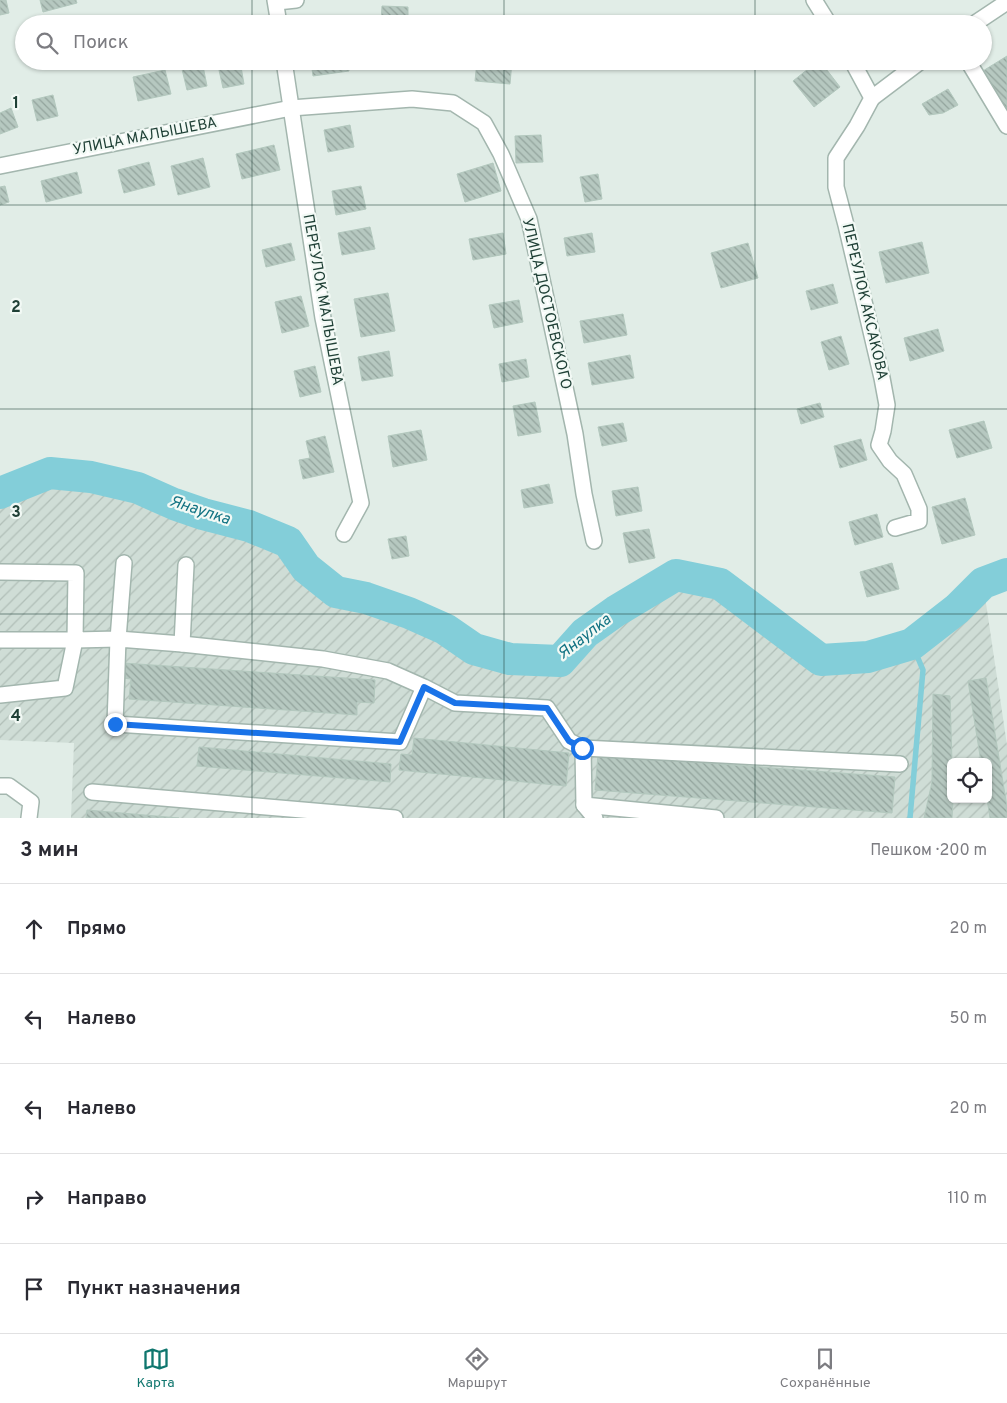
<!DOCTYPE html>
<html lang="ru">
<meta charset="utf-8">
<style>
:root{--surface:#fff;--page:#f7f7f7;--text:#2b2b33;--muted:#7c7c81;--line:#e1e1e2;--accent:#0f766e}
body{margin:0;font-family:Overpass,sans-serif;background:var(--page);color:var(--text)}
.controls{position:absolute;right:15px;bottom:15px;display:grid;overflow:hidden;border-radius:8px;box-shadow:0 1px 4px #0004}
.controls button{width:45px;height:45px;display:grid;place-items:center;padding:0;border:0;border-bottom:1px solid var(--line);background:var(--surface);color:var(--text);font:25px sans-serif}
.stop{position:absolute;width:15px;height:15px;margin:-11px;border:4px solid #1a73e8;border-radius:50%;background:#fff}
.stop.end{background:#1a73e8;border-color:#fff;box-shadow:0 1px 5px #0008}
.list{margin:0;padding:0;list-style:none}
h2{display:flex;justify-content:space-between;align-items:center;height:65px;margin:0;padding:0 20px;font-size:21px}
h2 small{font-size:16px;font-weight:400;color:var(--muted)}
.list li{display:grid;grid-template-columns:32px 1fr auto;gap:15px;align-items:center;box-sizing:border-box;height:90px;padding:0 20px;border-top:1px solid var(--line)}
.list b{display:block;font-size:19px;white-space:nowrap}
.list em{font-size:16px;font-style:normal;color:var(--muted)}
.icon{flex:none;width:28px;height:28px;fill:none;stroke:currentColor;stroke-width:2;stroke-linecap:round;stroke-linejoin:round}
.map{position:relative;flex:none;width:1007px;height:818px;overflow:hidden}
.search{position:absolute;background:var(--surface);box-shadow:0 1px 4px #0004;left:15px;right:15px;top:15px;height:55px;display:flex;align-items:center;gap:12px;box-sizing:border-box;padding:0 18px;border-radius:28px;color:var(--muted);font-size:19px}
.sheet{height:515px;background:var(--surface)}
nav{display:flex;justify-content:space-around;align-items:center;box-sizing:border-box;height:70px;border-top:1px solid var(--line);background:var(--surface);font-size:14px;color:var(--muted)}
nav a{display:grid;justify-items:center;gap:2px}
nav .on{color:var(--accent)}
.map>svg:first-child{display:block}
.industrial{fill:url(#industrial-furrows);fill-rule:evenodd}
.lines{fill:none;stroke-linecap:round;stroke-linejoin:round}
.stream{stroke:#83ced9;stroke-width:5.5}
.river{stroke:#83ced9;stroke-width:32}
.building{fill:url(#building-back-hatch);stroke:#b3c8be}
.minor-casing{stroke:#a3b6ae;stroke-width:18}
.minor{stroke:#fff;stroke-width:15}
.route{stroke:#1a73e8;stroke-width:6}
.grid{fill:none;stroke:#1f4036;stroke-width:1;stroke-opacity:0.55}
.labels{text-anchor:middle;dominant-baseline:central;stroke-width:4.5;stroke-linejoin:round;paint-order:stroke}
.street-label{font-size:15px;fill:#1f4036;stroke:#f2f9f5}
.water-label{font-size:16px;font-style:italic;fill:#127383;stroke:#f2f9f5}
.grid-label{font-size:16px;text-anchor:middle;font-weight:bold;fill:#1f4036;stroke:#f2f9f5;stroke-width:4.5;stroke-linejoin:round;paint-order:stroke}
</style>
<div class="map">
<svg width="1007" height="818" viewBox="0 0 1007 818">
<defs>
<pattern id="industrial-furrows" width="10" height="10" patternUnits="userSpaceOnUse" patternTransform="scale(1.25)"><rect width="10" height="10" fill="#cfddd6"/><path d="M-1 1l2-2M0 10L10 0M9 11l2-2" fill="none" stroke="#b1bfb8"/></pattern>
<pattern id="building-back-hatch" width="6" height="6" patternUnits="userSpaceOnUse" patternTransform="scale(1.25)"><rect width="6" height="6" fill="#b6c8c0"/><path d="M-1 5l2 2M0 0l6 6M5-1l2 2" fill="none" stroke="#93a49d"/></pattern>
</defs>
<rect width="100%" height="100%" fill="#e1ede7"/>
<path class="industrial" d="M50,473l41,4 47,11 36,16 29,10 46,12 39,16 18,26 30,24 30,6 43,15 36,16 29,20 36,10 50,2 25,-28 31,-22 60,-36 44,9 101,76 47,-3 44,-13 45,-35 26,-26 24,162v73h-936l3,-75 -74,-3v-247zM951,762h37v37h-37z"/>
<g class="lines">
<path class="stream" d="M910,818l13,-148 -11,-26"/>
<path class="river" d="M0,493l50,-20 41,4 47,11 36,16 29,10 46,12 39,16 18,26 30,24 30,6 43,15 36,16 29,20 36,10 50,2 25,-28 31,-22 60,-36 44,9 101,76 47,-3 44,-13 45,-35 26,-26 24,-9"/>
</g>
<g class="building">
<path d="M0,0h6l3,13 -9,2z"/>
<path d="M40,0h36l1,3 -34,9z"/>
<path d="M382,6l26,1v17h-27z"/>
<path d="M555,18l1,6h-22l-1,-5z"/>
<rect x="596" y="19" width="22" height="5"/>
<path d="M662,19v5h-19v-4z"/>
<path d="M1007,56v65l-29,-47z"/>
<path d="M197,61h5l5,25 -20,4 -6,-25z"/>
<path d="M217,61h23l4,23 -21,4z"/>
<path d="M311,61h37l1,10 -36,5z"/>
<path d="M477,61h35l-2,23 -35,-3z"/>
<path d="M818,61h2l20,26 -26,20 -21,-26z"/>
<path d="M165,70l6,24 -33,7 -5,-24z"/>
<path d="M948,89l10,16 -15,8 -14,2 -7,-11z"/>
<path d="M53,95l5,21 -21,5 -5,-21z"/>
<path d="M11,108l7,19 -18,7v-21z"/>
<path d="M350,125l4,22 -26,5 -4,-22z"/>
<path d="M541,135l2,27 -27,1 -1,-27z"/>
<path d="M274,145l6,25 -38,9 -6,-25z"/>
<path d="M203,158l7,29 -32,8 -7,-29z"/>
<path d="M149,162l6,23 -31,8 -6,-23z"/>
<path d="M493,163l8,28 -36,11 -8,-28z"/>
<path d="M77,172l5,21 -36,9 -5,-21z"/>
<path d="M598,174l4,25 -17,3 -5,-25z"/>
<path d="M5,186l4,16 -9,3v-18z"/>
<path d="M361,186l5,23 -30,6 -4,-24z"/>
<path d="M370,227l5,22 -33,6 -4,-22z"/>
<path d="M503,233l3,21 -33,6 -4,-21z"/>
<path d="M592,233l3,19 -28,4 -3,-18z"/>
<path d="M922,242l7,31 -43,10 -7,-31z"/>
<path d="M291,243l4,17 -29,7 -4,-17z"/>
<path d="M748,243l10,35 -37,10 -10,-35z"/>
<path d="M833,284l5,19 -27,7 -5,-19z"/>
<path d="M388,293l7,38 -34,6 -7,-38z"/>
<path d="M301,296l8,30 -27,7 -7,-31z"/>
<path d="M519,300l4,22 -29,6 -5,-23z"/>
<path d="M623,314l4,21 -43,8 -4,-22z"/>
<path d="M938,329l6,22 -34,10 -6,-23z"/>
<path d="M841,336l8,28 -20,6 -8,-28z"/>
<path d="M389,351l4,25 -31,5 -4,-24z"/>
<path d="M630,355l4,23 -42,7 -4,-22z"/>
<path d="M526,359l3,18 -27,5 -3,-18z"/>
<path d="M315,366l6,26 -21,5 -6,-26z"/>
<path d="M535,402l6,30 -23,4 -5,-30z"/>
<path d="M820,403l4,14 -23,7 -4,-15z"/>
<path d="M984,421l8,27 -35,10 -8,-28z"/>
<path d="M623,423l4,18 -25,5 -4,-19z"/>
<path d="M421,430l6,30 -34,7 -5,-31z"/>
<path d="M325,436l9,36 -31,7 -4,-19 11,-2 -4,-17z"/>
<path d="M861,439l6,21 -27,8 -6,-22z"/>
<path d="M549,484l4,19 -29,5 -3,-18z"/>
<path d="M638,487l4,24 -26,5 -4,-25z"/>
<path d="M965,498l10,37 -33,9 -10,-37z"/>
<path d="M877,514l6,23 -28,8 -6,-23z"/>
<path d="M649,529l6,29 -26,5 -6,-30z"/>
<path d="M406,536l3,20 -17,3 -4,-20z"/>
<path d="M892,563l7,26 -32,8 -7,-25z"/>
<path d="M123,663l252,17 -1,23 -17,-1v13l-228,-16 2,-20 -9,-1z"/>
<path d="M986,678l21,129v11h-17l-3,-19h1v-37h-7l-13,-81z"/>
<path d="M933,694l17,2 2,66 -1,37h2v2l-1,17h-28l8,-36z"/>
<path d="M414,738l155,15 -3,33 -167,-16 2,-16 11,1z"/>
<path d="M199,747l192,17 -1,18 -193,-16z"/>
<path d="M598,755l297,22 -3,36 -297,-23z"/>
<path d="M87,810l92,8h-93z"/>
</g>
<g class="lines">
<g class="minor-casing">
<g id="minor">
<path d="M275,0l4,24"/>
<path d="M814,0l15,24"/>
<path d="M277,2l19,-2"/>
<path d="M974,24l33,-22"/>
<path d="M284,61l39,257 38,185 -17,31"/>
<path d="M852,61l20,37 -15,28 -21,32v29l10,38 36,153 5,27 -4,26 -4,14 11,16 14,13 15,35v12l-24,7"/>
<path d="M968,61l39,65"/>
<path d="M872,98l49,-37"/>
<path d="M0,166l291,-58 121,-9 41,4 31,20 17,31 28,65 46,215 9,60 10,47"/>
<path d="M0,572l76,1 -1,67 43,-1 6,-76"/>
<path d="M0,640h75l-10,48 -65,7"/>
<path d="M182,644l4,-79"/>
<path d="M424,687l-24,55 -285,-18 3,-85 64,5 141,15 65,12 36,16 31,16 92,5 22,33 14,7"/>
<path d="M0,786h9l22,16 -2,16"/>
<path d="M92,792l303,26"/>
<path d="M584,805l132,13"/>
<path d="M595,818l-11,-13 -1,-57 317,16"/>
</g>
</g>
<use href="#minor" class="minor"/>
</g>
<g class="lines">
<path class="route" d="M115,724l285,18 24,-55 31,16 92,5 22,33 13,7"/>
</g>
<path class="grid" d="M252,0v24M504,0v24M755,0v24M252,61v757M504,61v757M755,61v757M0,205h1007M0,409h1007M0,614h1007"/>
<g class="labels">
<g class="street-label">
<text transform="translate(145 137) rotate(-11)">УЛИЦА МАЛЫШЕВА</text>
<text transform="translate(322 300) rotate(80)">ПЕРЕУЛОК МАЛЫШЕВА</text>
<text transform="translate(864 302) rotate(77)">ПЕРЕУЛОК АКСАКОВА</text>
<text transform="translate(546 304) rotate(77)">УЛИЦА ДОСТОЕВСКОГО</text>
</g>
<g class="water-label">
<text transform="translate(200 511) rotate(18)">Янаулка</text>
<text transform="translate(585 637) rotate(-38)">Янаулка</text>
</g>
</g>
<g class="grid-label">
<text x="16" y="108">1</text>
<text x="16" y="312">2</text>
<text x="16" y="517">3</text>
<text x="16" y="721">4</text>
</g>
</svg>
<div class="controls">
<button><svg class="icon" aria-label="locate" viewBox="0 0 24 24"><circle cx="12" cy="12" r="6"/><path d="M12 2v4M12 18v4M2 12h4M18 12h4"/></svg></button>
</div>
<div class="stop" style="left:582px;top:748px"></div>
<div class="stop end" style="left:115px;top:724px"></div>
<div class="search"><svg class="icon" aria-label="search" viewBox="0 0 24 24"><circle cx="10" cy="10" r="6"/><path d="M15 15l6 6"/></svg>Поиск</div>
</div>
<section class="sheet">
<h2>3 мин<small>Пешком · 200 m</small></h2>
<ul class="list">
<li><svg class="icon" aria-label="ahead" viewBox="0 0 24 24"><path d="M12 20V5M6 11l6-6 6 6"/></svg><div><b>Прямо</b></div><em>20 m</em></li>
<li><svg class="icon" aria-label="left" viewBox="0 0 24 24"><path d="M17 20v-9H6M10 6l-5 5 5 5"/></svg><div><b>Налево</b></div><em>50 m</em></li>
<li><svg class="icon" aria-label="left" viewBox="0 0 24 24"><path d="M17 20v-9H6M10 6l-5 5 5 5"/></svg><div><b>Налево</b></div><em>20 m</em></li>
<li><svg class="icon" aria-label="right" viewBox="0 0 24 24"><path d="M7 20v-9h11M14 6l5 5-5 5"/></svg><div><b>Направо</b></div><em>110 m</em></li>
<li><svg class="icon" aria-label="arrive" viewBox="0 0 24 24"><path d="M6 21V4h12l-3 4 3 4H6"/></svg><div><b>Пункт назначения</b></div></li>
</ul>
</section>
<nav>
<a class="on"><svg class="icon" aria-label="map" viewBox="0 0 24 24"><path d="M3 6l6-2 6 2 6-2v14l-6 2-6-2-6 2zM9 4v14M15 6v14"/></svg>Карта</a>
<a><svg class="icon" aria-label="directions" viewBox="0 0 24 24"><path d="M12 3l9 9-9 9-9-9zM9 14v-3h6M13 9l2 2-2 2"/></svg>Маршрут</a>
<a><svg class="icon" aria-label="saved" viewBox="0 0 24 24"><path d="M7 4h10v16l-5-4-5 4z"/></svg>Сохранённые</a>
</nav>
